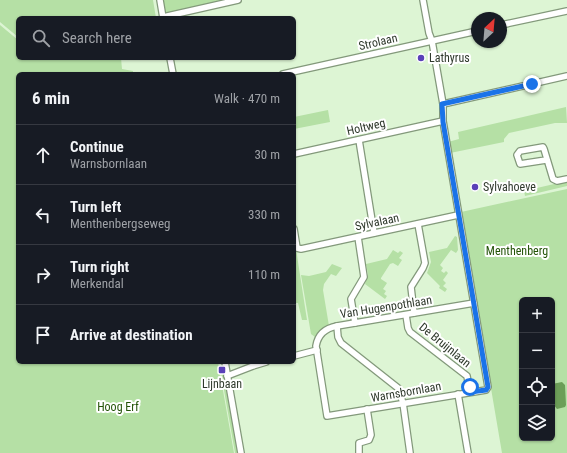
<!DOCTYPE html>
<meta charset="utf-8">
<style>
:root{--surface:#171b24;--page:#242831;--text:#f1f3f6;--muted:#9ea1a6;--line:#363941}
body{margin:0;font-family:"Roboto Condensed",sans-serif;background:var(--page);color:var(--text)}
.controls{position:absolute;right:12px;bottom:12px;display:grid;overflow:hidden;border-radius:6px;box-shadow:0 1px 3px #0004}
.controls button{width:36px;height:36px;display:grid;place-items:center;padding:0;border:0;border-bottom:1px solid var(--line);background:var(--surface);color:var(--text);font:20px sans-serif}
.compass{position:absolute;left:471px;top:12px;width:36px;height:36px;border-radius:50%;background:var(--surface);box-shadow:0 1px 3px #0004;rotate:26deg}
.stop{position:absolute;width:12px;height:12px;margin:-9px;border:3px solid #1a73e8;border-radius:50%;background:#fff}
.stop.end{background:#1a73e8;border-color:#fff;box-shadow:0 1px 4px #0008}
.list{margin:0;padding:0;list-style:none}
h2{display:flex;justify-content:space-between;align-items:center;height:52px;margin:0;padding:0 16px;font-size:17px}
h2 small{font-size:13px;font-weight:400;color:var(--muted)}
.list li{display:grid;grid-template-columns:26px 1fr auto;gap:12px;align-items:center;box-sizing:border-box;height:60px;padding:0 16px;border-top:1px solid var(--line)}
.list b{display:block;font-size:15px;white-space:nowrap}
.list p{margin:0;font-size:13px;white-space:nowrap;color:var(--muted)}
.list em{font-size:13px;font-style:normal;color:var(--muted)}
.icon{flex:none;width:22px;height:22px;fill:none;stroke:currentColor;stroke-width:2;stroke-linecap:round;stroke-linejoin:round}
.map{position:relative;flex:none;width:567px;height:453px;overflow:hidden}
.search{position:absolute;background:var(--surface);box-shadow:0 1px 3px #0004;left:16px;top:16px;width:280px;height:44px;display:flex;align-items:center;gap:10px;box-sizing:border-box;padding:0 14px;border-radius:6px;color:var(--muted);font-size:15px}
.panel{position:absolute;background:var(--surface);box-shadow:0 1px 3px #0004;left:16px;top:72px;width:280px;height:292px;border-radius:6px}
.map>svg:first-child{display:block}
.green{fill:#b5e0a5;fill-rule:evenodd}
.water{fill:#6c9e58}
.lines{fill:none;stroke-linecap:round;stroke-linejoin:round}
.minor-casing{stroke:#83997b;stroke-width:8}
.minor{stroke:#fff;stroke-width:5.5}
.route{stroke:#1a73e8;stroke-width:5}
.poi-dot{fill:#5a40b8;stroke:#fff;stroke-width:1.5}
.labels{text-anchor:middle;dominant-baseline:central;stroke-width:4;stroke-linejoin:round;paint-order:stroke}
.street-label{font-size:12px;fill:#2f392c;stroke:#fff}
.poi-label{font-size:12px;fill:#2f392c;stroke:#fff;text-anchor:start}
.park-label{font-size:12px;fill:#235307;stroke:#fff}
</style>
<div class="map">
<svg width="567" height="453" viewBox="0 0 567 453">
<rect width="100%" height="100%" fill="#ddf5d4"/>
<g class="green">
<path d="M0,0h153l3,18h-138v19l-18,-15z"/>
<path d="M162,0h66l-61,13h-3z"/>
<path d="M0,25l18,15v18h103l1,11 11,2v3h-115v288h200l16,91h-234z"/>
<path d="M566,107l1,16h-12l-46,10 -5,6v3l-54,11 -2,-11 11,-3 -1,-7z"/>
<path d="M328,110l2,12 -36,7v-12z"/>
<path d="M567,181v5l-42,10 -1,-5z"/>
<path d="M567,189v264h-65l-41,-241zM522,300h30v138h-30z"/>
<path d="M455,236l2,1 1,13 -2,3 -5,-3 -11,15 3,3 -2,3 3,2 2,-2 2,2 -5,7 3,3 -3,3 4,3 -2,3 -6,-4 1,-2 -13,-13 4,-11 -2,-10 18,-4z"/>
<path d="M296,249l11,71h-5l-4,-17h-4v-53z"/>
<path d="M393,250l5,3 2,-2 3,2 -4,5 3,2 -4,6 -5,-3 -3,1 -9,14v1l6,4 -4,6 3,2 -2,3 3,2 -2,3 -20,-15 3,-10 -2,-10 21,-5z"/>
<path d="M332,264l10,4 -6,8 -5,-2 -7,10 -1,6 6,36 -14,11 -4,-3 -10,-59 8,1 17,-4z"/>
<path d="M223,372l15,81h-3l-14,-80z"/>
</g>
<path class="water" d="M562,382l3,3 1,20 -1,2 -8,2c-6,-6 -5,-16 -5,-25z"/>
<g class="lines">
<g class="minor-casing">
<g id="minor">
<path d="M160,0l3,18"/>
<path d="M423,0l6,33 3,8 11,63v17l45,266 -2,3 -159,26 -11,-70c2,-12 10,-18 21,-20l137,-23"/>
<path d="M163,17l75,-17"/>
<path d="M501,25l66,-14"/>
<path d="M170,58l3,16"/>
<path d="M283,74l194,-43"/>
<path d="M443,104l124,-28"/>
<path d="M359,140l15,93"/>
<path d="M294,154l149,-33"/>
<path d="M546,160l-26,4 -3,-9 3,-4 23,-4 1,2 9,30 4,2 10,-2"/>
<path d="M294,229l3,19 4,1 157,-34"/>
<path d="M414,313l-3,-26 12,-19 2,-5 -7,-39"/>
<path d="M406,315l2,13 2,4 57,44 3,16"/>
<path d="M355,323l-4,-24 13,-22 -6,-40"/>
<path d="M337,326l1,11 3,6 57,45 5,15 7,50"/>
<path d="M294,356l23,-6"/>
<path d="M225,362l16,91"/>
<path d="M227,376l26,-10 13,-4"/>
<path d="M458,394l10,59"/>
<path d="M359,453v-10l10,-3 2,-5 -4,-26"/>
</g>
</g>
<use href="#minor" class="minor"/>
</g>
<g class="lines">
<path class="route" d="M470,387v5l16,-2 2,-3 -45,-265 -1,-18 90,-20"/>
</g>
<g class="poi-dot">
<circle cx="421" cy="58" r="4"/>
<circle cx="475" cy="187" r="4"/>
<rect x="218" y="366" width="8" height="8" rx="2"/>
</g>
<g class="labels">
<g class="street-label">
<text transform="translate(378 42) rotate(-13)">Strolaan</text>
<text transform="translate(366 127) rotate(-13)">Holtweg</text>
<text transform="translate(377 222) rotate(-12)">Sylvalaan</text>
<text transform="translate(386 307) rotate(-9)">Van Hugenpothlaan</text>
<text transform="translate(445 345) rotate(39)">De Bruijnlaan</text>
<text transform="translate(406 392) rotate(-10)">Warnsbornlaan</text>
</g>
<g class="poi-label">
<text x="429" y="58">Lathyrus</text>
<text x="483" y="187">Sylvahoeve</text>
<text x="222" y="384" text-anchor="middle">Lijnbaan</text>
</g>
<g class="park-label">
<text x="517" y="251">Menthenberg</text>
<text x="118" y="407">Hoog Erf</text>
</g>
</g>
</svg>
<div class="controls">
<button>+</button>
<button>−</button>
<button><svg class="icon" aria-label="locate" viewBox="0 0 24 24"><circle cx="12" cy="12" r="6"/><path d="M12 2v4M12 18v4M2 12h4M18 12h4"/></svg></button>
<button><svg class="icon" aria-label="layers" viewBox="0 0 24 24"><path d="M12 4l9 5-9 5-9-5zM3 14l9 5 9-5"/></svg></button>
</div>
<svg class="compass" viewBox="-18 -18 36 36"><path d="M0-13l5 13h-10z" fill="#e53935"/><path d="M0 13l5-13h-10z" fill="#9ea1a6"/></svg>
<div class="stop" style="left:470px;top:387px"></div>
<div class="stop end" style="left:532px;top:84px"></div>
<div class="search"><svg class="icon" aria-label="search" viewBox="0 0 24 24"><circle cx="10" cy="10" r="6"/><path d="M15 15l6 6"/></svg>Search here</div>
<section class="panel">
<h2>6 min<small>Walk · 470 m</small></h2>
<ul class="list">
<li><svg class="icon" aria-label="ahead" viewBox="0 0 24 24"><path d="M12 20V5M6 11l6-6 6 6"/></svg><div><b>Continue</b><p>Warnsbornlaan</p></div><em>30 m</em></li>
<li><svg class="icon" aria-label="left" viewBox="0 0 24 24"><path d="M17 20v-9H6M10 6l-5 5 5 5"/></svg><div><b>Turn left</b><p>Menthenbergseweg</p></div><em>330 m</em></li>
<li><svg class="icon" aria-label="right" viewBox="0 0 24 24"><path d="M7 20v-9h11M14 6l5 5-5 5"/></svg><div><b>Turn right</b><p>Merkendal</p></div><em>110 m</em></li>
<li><svg class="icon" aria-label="arrive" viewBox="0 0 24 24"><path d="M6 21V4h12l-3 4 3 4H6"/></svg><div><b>Arrive at destination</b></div></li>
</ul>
</section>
</div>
